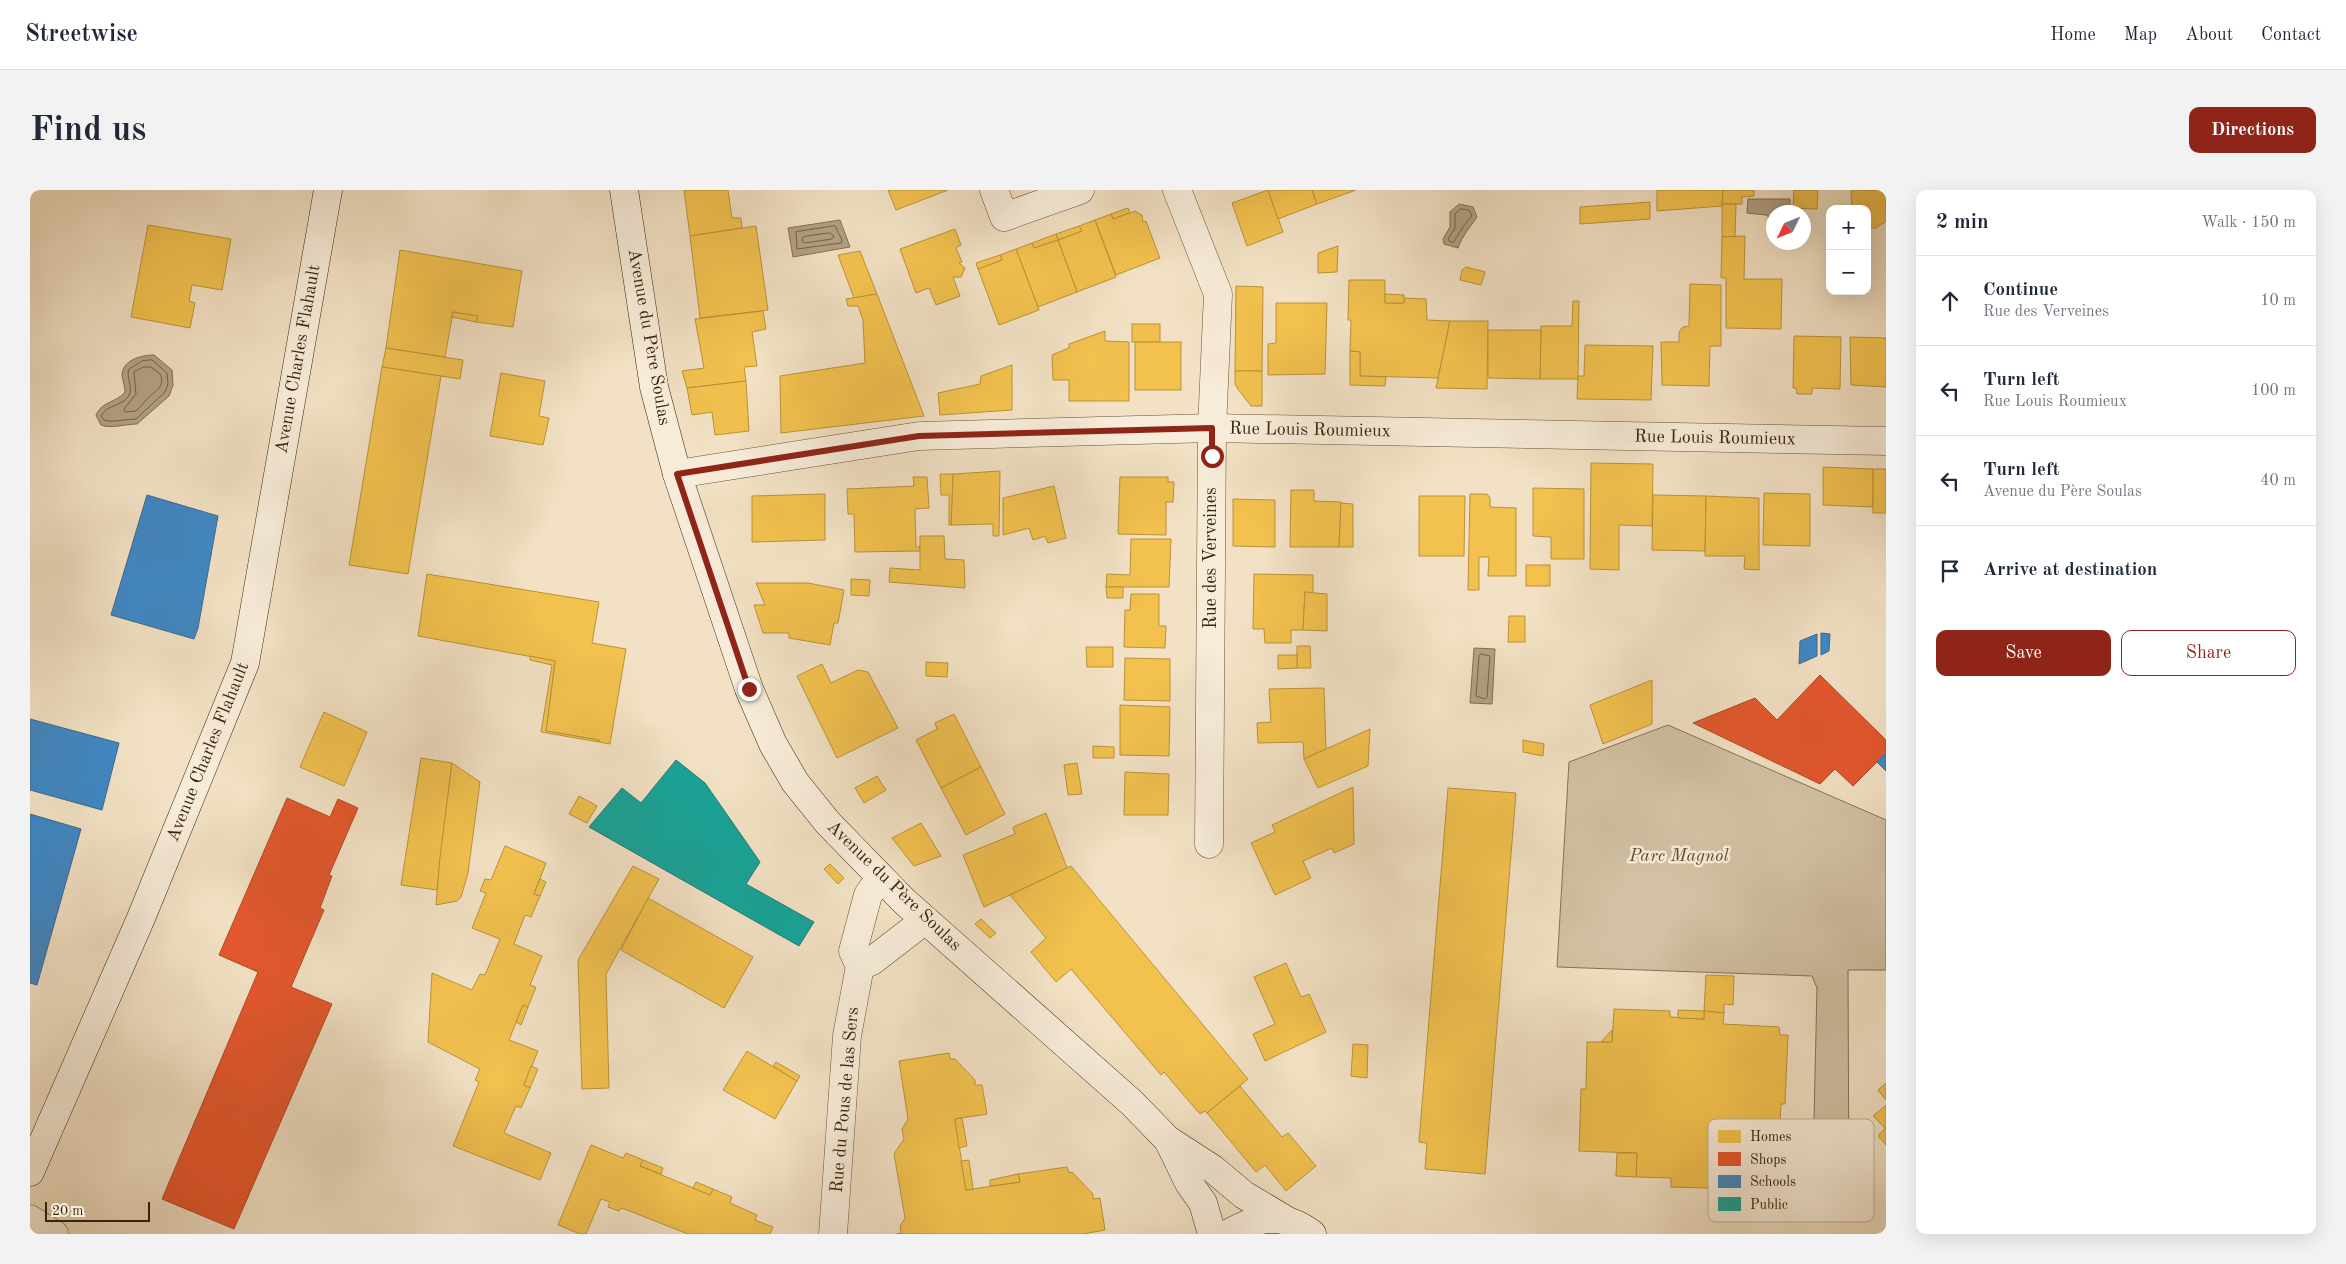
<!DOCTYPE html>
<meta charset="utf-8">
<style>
:root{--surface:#fff;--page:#f2f2f3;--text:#1f2937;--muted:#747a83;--line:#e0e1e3;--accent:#8f2418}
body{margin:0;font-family:"Old Standard TT",serif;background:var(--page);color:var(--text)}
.controls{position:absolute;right:15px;top:15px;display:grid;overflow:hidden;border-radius:10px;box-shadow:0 5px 20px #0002}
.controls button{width:45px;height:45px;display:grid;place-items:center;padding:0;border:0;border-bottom:1px solid var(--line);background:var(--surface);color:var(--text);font:25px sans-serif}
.compass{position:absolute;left:1736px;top:15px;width:45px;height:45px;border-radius:50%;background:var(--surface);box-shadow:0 5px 20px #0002;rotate:227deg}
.scale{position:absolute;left:15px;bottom:12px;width:105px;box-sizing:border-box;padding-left:5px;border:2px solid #382408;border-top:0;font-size:14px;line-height:18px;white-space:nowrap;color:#382408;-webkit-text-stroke:4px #f7ecd9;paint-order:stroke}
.stop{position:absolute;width:15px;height:15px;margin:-11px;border:4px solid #8f2418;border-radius:50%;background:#fff}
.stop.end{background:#8f2418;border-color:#fff;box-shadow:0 1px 5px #0008}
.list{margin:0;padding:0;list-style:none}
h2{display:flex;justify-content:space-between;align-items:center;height:65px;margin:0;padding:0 20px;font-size:21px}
h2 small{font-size:16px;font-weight:400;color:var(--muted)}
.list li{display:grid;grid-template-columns:32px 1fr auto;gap:15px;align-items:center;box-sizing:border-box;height:90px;padding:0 20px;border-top:1px solid var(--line)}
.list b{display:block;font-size:19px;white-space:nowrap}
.list p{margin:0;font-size:16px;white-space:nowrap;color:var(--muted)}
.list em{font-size:16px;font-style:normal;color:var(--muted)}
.actions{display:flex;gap:10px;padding:15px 20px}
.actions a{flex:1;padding:11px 0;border:1px solid var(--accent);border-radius:10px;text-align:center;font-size:18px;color:var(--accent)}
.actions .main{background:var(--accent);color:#fff}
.icon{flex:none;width:28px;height:28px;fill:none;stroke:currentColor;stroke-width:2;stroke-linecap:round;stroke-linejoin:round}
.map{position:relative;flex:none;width:1856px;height:1044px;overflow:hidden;border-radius:10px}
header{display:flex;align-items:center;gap:30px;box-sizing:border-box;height:70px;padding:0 25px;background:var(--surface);border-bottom:1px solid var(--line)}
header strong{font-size:24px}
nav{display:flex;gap:28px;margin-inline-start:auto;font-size:18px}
.intro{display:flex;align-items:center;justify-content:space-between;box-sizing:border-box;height:120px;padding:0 30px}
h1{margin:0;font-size:35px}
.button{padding:12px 22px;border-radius:10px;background:var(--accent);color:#fff;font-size:18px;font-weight:700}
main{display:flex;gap:30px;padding:0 30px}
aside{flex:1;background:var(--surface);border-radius:10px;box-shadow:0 5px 20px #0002}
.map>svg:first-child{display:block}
.green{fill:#d2c1a4;stroke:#857256}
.water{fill:#b3a184;stroke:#826f52}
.homes{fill:#f2c14e;stroke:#ba9239}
.shops{fill:#e4572e;stroke:#b04823}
.schools{fill:#3f88c5;stroke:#3d6a8c}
.public{fill:#17a398;stroke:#217d6d}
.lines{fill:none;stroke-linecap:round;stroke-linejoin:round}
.shore{stroke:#766246;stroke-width:1}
.minor-casing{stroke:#665337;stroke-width:29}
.secondary-casing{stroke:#382408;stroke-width:29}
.minor{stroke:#f7ecd9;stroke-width:28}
.secondary{stroke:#f7ecd9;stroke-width:28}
.route{stroke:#8f2418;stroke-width:6}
.labels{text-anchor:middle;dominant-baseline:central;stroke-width:5;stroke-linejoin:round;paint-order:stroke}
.street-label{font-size:18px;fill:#382408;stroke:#f7ecd9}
.park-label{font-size:18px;font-style:italic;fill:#5e4b2f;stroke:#f7ecd9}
.key{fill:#f7ecd9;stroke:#beb09a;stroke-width:1}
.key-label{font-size:14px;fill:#382408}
</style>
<header>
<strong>Streetwise</strong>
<nav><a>Home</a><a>Map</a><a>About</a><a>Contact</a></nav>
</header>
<div class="intro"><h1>Find us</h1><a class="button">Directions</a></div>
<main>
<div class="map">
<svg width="1856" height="1044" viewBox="0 0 1856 1044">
<rect width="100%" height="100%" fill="#f2e1c4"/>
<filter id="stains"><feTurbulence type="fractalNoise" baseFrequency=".004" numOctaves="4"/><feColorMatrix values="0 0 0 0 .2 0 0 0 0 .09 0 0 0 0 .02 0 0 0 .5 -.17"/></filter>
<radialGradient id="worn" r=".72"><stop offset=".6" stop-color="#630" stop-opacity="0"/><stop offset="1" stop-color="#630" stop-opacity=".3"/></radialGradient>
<path class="green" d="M1638,535l218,95v150h-38l1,237h-37l5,-219 -5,-12 -255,-9 12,-205z"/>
<g class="water">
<path d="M1718,9h42v13h-16l-1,18 -2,-1 -1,-9 -3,-5 -20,-2z"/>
<path d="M1429,14l14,3 4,10c-6,9 -15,19 -19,31l-14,-4 -1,-5 7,-12v-15z"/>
<path d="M810,30l10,27 -57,10 -5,-29z"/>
<path d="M124,165l18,15 1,15 -4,11 -32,28c-11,0 -27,5 -36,1l-5,-10c6,-14 20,-12 29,-23 0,-6 -2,-10 -3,-16 0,-16 19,-21 32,-21z"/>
<path d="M1444,458l21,1 -3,55 -22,-1z"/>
</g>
<g class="homes">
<path d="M654,0h44l4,28h9l1,10 -52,8z"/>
<path d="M858,0h60l-52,20z"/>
<path d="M1238,0l15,42 -36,14 -15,-43z"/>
<path d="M1238,0h44l5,14 -39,15z"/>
<path d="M1282,0h44l-39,14z"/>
<path d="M1627,0h66l-1,16 -65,5z"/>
<path d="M1693,0h31v6l-12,1v7h-20z"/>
<path d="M1764,0h24l-1,19 -24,-1z"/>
<path d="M1821,0h33l2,3v28l-10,7h-9v-19h-15z"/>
<path d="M1620,12v17l-70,5v-17z"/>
<path d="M1692,14h14l-1,33h-13z"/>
<path d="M1098,18l2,5 -17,6 -2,-5z"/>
<path d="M1105,21l7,4 1,7 3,-1 14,37 -44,17 -21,-55 16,-6 2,5z"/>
<path d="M1065,30l21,57 -39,15 -19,-52 24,-9 -3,-5z"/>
<path d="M118,35l83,14 -9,51 -30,-5 -3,16 6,2 -5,25 -59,-11z"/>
<path d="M726,36l12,84 -68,8 -10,-82z"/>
<path d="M1049,36l3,5 -24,9 -2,-6z"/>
<path d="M925,39l6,16 -5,3 6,14 -3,1 6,5 -4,9h-8l7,19 -24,9 -7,-17 -13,5 -16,-44z"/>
<path d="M1026,44l2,6 -24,8 -2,-5z"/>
<path d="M1715,46l-1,43h38l-1,50 -55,-1v-50h-5l1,-41z"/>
<path d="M1028,50l19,52 -39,15 -22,-58 16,-6 2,5z"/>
<path d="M1308,56l-1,26 -19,1v-20z"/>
<path d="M986,59l23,61 -40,15 -21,-56 24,-9 -2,-5z"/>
<path d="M370,60l122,21 -9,56 -37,-5 2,-6 -25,-4 -8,45 -59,-9z"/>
<path d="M830,61l17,43 -23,4 -16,-43z"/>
<path d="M970,65l2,5 -24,9 -2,-6z"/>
<path d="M1436,77l19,5 -4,13 -21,-5 2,-10z"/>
<path d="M1319,90h36v23h19v-5l22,1 1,21 23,1 -12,57 -78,-2v-24l-10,-1 1,-31h-3z"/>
<path d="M1660,94l31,1v61h-11l-1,40 -47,-1 -1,-43h18v-10l4,-5 6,-1z"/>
<path d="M1206,96l27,1 -1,84h-27z"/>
<path d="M847,104l47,122 -143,17 -1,-57 85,-13 -2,-43 -5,-14h-10l-2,-7z"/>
<path d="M1355,104l19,1v8h-19z"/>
<path d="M1543,111h6l-1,78h-38l1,-53h31z"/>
<path d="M1246,113h51l-2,71 -57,1v-31l8,-1z"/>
<path d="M733,121l3,18 -14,3 5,34 -13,1 2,14 -59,7 -5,-17 22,-3 -9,-49z"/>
<path d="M423,122l25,4 -2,6 -24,-5z"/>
<path d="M1420,131h38l-1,68 -51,-1z"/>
<rect x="1102" y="134" width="28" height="18"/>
<path d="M1458,140h53l-1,49 -52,-1z"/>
<path d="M1075,141v10l24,1v59h-60v-21h-16l-1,-25 17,-7v-4z"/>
<path d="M1764,146l47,1 -1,52 -28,-1v6h-15l-1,-6h-3z"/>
<path d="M1820,147l36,1v49l-35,-2z"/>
<rect x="1105" y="152" width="46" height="48"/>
<path d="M1555,155l68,1 -2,54 -74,-1 1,-23h6z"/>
<path d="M356,158l77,12 -3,19 -78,-12z"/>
<path d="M1320,161l10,1v24l26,1 -1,9 -35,-1z"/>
<path d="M982,175v45l-72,5 -2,-22 42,-9 1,-8z"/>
<path d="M352,177l59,9 -33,198 -59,-9z"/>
<path d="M1205,181h27v35h-11l-13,-17 -3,-5z"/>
<path d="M471,183l44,8 -6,35 10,2 -6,27 -53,-9z"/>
<path d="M716,191l3,50 -34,4 -3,-23 -20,3 -5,-27z"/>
<path d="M1561,273l62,1 -1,62 -33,-1v45l-29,-1z"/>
<path d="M1793,277l50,2v38l-50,-2z"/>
<rect x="1843" y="279" width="13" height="44"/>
<path d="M970,281l-1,65h-6v-12l-42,1 2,-51z"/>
<path d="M910,284h13l-2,51h-2v-30h-8z"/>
<path d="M883,287h14l2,31 -14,1 1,38h4v4l-65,1 -1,-38h-6l-1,-25 67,-3z"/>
<path d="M1090,287h48v5h6l-1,20h-7v33l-48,-1z"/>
<path d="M1024,296l12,52 -18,5 -3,-7 -12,4 -4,-12 -26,7v-37z"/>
<path d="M1503,298l51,1v70h-33v-22l-18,-1z"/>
<path d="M1261,300h23v11l27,1 -2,45h-49z"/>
<path d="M1734,303l46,1v52l-47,-1z"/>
<path d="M795,304v46l-73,2v-46z"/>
<path d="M1440,304h17l3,4v9l26,1v68h-28l1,-19h-10v33h-11z"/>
<path d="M1623,305l53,1 -1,55 -53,-1z"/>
<path d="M1389,306h46l-1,60h-45z"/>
<path d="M1676,306l53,2v72l-15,-1 1,-13h-40z"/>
<path d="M1203,309l42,1v47l-42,-1z"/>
<path d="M1311,313l12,1v43h-14z"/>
<path d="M890,346h24l1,23 19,1 1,28 -76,-6 1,-14 30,2z"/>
<path d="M1101,349h40l-2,48h-63l1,-13 23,1z"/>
<rect x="1496" y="375" width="24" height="21"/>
<path d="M397,384l172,28 -7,41 34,6 -16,95 -11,-2v-2l-53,-9 9,-70 -137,-25z"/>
<path d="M1224,384l59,1v18l-8,-1 -2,38h-12v13h-26l-1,-14h-11z"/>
<path d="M821,389l19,1 -1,16 -18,-1z"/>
<path d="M726,393h52l36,7 -6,33h-4l-4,22 -41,-7v-5h-26l-9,-28h11z"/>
<path d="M1076,397h17v11h-16z"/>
<path d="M1275,402l22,2v37l-24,-1z"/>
<path d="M1101,404h28v32h7l-1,22 -41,-1 1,-37h5z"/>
<path d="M1479,426h16v26h-17z"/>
<path d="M1267,456h13l1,22h-14z"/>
<path d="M1056,457h27v20h-26z"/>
<path d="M1248,465h19v13l-19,1z"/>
<path d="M500,466l25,5 -9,70 53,9v2l-58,-10 11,-67 -22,-5z"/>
<path d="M1095,468l45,1v42l-46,-1z"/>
<path d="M896,472l22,1 -1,14 -21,-1z"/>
<path d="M792,474l9,19 27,-13 10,2 30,56 -61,30 -40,-82z"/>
<path d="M1622,490v44l-49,20 -13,-39z"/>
<path d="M1294,498l2,61 -22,10 -1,-17 -45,1 -1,-20 14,-1 -2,-33z"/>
<path d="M1090,515l50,2 -1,49 -49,-1z"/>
<path d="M294,522l43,20 -23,54 -44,-19z"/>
<path d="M924,524l27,53 -40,21 -25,-48 21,-11 -2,-6z"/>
<path d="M1340,539l-2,37 -50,22 -14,-29z"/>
<path d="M1493,550l21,4 -1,12 -20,-4z"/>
<path d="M1063,556l21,1v11h-21z"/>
<path d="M391,568l31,5 -15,127 -36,-5z"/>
<path d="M422,573l28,19 -12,91 -7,24 -4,4 -21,4 4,-48z"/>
<path d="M1047,573l5,31 -14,1 -4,-30z"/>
<path d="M951,577l24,47 -39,21 -25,-47z"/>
<path d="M1095,582l44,2 -1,41h-44z"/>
<path d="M847,586l9,14 -22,13 -9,-15z"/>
<path d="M1323,597l1,57 -20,9 -2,-5 -29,13 8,17 -36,17 -24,-52 24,-11 -3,-7z"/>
<path d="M1418,598l68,5 -31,381 -60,-5 2,-26 -8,-1z"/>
<path d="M549,606l18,10 -10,17 -18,-9z"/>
<path d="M1016,623l21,55 -83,39 -21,-52 52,-21 -2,-7z"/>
<path d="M891,633l20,33 -27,10 -22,-28z"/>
<path d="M475,656l41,17 -12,31 6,2 -9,21 -6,-2 -11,29 28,12 -12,29 6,2 -8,20 -5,-2 -14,35 29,11 -14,34 6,3 -9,20 -5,-2 -12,27 47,20 -11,27 -87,-34 26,-64 -4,-2 5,-11 -52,-27 4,-69 40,17 8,-16 5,1 15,-36 -28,-11 14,-35 -6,-2 5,-12 6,1z"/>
<path d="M800,674l14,14 -6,6 -14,-15z"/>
<path d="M603,676l26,13 -53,95 3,114 -27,1 -4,-129z"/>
<path d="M1041,676l177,213 -41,34 -2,-2 -5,3 -36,-42 -3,3 -90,-106 -15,13 -25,-30 15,-14 -36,-43z"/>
<path d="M510,689l6,3 -6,14 -6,-2z"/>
<path d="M618,708l105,59 -29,51 -103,-58z"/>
<path d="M951,729l15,14 -6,5 -15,-14z"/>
<path d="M1256,773l15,34 8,-3 17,38 -61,29 -12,-27 22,-10 -21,-47z"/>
<path d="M1676,785l28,1 -1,29 -9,-1v9l-20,-2z"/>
<path d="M493,815l5,2 -7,18 -5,-3z"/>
<path d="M1584,819l56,2v6l34,2v-8l20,2 -1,11 56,3 1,8h8l-3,69h-4l-1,19h-5l-3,67 -101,-3v-9l-35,-1 1,-24 -58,-2 2,-62h5l1,-47h25z"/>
<path d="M1648,820l26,1v8l-26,-1z"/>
<path d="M1582,840v12h-11z"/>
<path d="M1323,854l15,1 -1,33 -16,-2z"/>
<path d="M717,861l50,30 -22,38 -52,-29z"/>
<path d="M919,863l1,6h5l20,21v5h7l5,29 -32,5 11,71 54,-8 -2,-8 49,-7 2,6 3,-1 21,22v5l7,-1 5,32 -22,4h-187l5,-1 -1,-7 5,-8 -11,-64 10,-15 -2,-10 6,-10 -9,-58z"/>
<path d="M746,872l24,14 -3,5 -24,-15z"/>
<path d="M501,876l7,3 -8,19 -6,-3z"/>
<path d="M1856,893v17l-8,-10z"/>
<path d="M1210,896l42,51 6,-4 28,33 -30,25 -21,-26 -9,7 -49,-59z"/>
<path d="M1856,915v40l-8,-9 7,-8 -12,-12z"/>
<path d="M932,928l5,28 -8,2 -4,-29z"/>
<path d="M561,955l32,13 3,-5 17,7 -3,6 70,29 3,-6 19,8 -2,6 27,12 -2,5 18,7 -3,7h-82l-66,-26 -3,3 -11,-4 2,-5 -9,-3 -15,35h-6l-22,-9z"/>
<path d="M1587,963h20l-1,24 -20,-1z"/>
<path d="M613,970l20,8 -2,6 -21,-8z"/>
<path d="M939,970l4,29 -7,1 -5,-29z"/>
<path d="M988,984l2,8 -30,4v-6z"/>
<path d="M666,992l17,7 -3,6 -17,-7z"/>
</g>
<g class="shops">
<path d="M1790,485l66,65v13l-33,33 -18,-17 -15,15 -127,-61 62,-25 22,22z"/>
<path d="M257,608l43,19 8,-18 20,9 -29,67 3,1 -12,32 4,2 -33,77 41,17 -98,225 -72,-30 96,-227 -39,-17z"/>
</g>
<g class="schools">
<path d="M117,305l71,21 -20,112 -4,11 -83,-24z"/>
<path d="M1791,443l9,1 -1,17 -8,4z"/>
<path d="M1787,444v22l-18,8 1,-23z"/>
<path d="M0,529l89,24 -17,67 -72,-20z"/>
<path d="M1856,563v18l-9,-9z"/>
<path d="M0,624l51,15 -44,156 -7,-2z"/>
</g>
<path class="public" d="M646,570l29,23 55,79 -14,22 68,38 -15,24 -210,-119 33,-39 19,15z"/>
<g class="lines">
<g class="shore">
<path d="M1431,19l8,1 3,6c-4,3 -16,21 -18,26h-4l-2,-3 7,-11v-14z"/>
<path d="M805,36l7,14 -1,3 -44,6 -1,-17z"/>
<path d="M800,43l4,3 -2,3 -27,4 -3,-2 1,-4z"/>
<path d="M122,170l15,13 1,11 -3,8 -29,27c-10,0 -24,4 -32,1l-3,-4c6,-13 24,-9 29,-23 2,-9 -4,-16 -1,-24l13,-8z"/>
<path d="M114,177h7l9,7c6,12 -5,17 -12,24 -4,4 -7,9 -12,13l-11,1 -1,-3 12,-15 -2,-22z"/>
<path d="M1451,464l9,2 -3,41 -2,2 -9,-3 3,-40z"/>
</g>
<g class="minor-casing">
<g id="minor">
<path d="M964,0l10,27 76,-27"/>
<path d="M1147,0l41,104 -6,134 -3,416"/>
<path d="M647,284l242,-38 293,-8 674,13"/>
<path d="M830,776l12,-5 53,-41"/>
<path d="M0,1029l24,15"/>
<path d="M803,1044l14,-198 13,-70 -7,-15 15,-56 12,-17"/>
</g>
</g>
<g class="secondary-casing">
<g id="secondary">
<path d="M594,0l30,197 23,87 72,215 24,55 22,38 33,41 76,78 228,202 36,37 45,29 31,26 42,25"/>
<path d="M1138,950l21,43 14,20 9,31"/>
<path d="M0,982l111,-254 104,-255 83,-473"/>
<path d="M1198,1044c29,-18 56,-22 84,0"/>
</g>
</g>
<use href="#minor" class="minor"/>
<use href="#secondary" class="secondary"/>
</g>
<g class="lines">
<path class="route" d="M719,499l-72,-215 242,-38 293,-8v28"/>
</g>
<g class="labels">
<g class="street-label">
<text transform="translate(619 147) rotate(80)">Avenue du Père Soulas</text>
<text transform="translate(268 169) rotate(-80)">Avenue Charles Flahault</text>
<text transform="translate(1280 240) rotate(1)">Rue Louis Roumieux</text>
<text transform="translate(1685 248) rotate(1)">Rue Louis Roumieux</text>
<text transform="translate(1181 368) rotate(-90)">Rue des Verveines</text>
<text transform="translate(178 562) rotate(-68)">Avenue Charles Flahault</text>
<text transform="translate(864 696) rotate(44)">Avenue du Père Soulas</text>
<text transform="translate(815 910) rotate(-85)">Rue du Pous de las Sers</text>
</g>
<g class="park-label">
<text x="1649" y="666">Parc Magnol</text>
</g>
</g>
<rect x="1678" y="929" width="166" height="103" rx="8" class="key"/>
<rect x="1688" y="940" width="23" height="13" fill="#f2c14e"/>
<rect x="1688" y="962" width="23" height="14" fill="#e4572e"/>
<rect x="1688" y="985" width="23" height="13" fill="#3f88c5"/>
<rect x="1688" y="1007" width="23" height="14" fill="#17a398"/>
<g class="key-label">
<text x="1720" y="951">Homes</text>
<text x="1720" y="974">Shops</text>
<text x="1720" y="996">Schools</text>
<text x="1720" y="1019">Public</text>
</g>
<rect width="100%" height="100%" filter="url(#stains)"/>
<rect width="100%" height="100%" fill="url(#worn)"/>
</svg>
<div class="controls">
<button>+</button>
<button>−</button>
</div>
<svg class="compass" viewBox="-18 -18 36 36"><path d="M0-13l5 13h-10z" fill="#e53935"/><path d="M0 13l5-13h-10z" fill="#747a83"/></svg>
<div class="scale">20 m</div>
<div class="stop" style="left:1182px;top:266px"></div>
<div class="stop end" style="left:719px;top:499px"></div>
</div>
<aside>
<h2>2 min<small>Walk · 150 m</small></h2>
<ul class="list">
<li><svg class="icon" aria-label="ahead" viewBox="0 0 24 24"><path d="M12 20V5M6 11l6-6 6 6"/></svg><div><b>Continue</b><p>Rue des Verveines</p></div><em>10 m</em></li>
<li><svg class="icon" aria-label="left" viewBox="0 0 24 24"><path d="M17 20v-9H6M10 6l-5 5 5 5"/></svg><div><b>Turn left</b><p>Rue Louis Roumieux</p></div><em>100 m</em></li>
<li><svg class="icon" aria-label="left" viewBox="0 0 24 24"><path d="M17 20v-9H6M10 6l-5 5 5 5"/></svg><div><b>Turn left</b><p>Avenue du Père Soulas</p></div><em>40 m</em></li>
<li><svg class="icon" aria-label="arrive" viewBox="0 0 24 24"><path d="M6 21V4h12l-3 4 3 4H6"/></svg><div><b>Arrive at destination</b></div></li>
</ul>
<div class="actions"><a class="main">Save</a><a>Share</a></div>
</aside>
</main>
